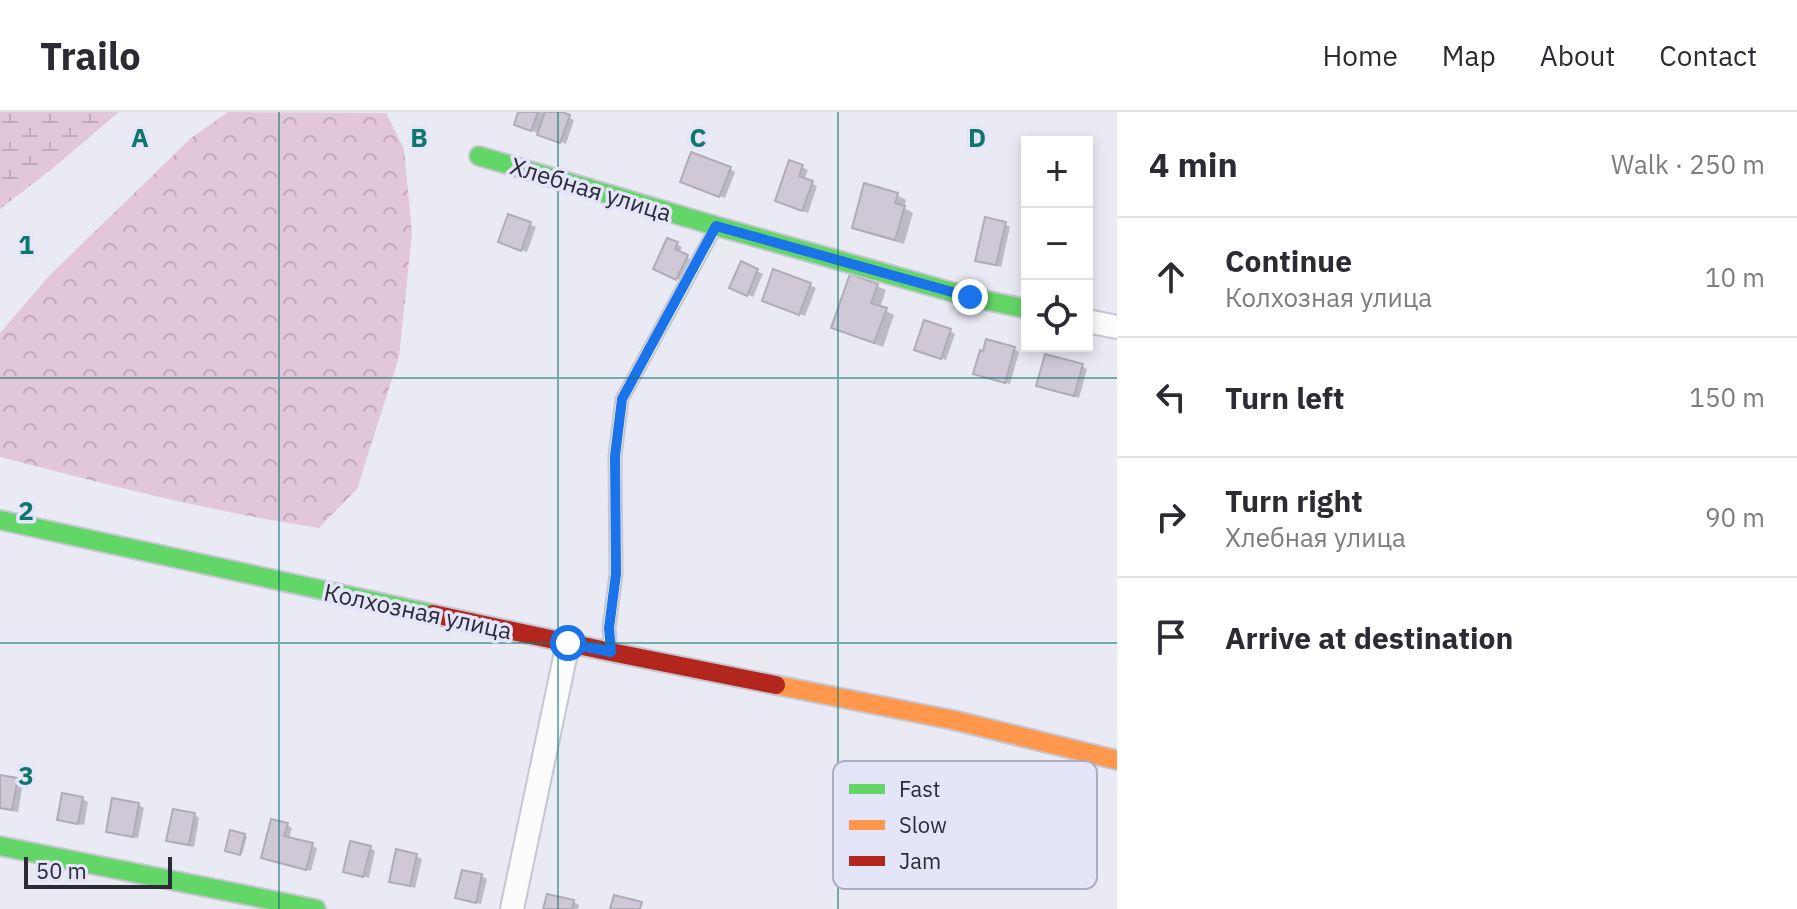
<!DOCTYPE html>
<meta charset="utf-8">
<style>
:root{--surface:#fff;--page:#f2f2f3;--text:#2b2b33;--muted:#7c7c81;--line:#e1e1e2}
body{margin:0;font-family:"IBM Plex Sans",sans-serif;background:var(--page);color:var(--text)}
.controls{position:absolute;right:24px;top:24px;display:grid;overflow:hidden;border-radius:0px;box-shadow:0 4px 12px #0003}
.controls button{width:72px;height:72px;display:grid;place-items:center;padding:0;border:0;border-bottom:2px solid var(--line);background:var(--surface);color:var(--text);font:40px sans-serif}
.scale{position:absolute;left:24px;bottom:20px;width:148px;box-sizing:border-box;padding-left:8px;border:4px solid #2b2b38;border-top:0;font-size:22px;line-height:28px;white-space:nowrap;color:#2b2b38;-webkit-text-stroke:6px #e5e5f9;paint-order:stroke}
.stop{position:absolute;width:24px;height:24px;margin:-18px;border:6px solid #1a73e8;border-radius:50%;background:#fff}
.stop.end{background:#1a73e8;border-color:#fff;box-shadow:0 2px 8px #0008}
.list{margin:0;padding:0;list-style:none}
h2{display:flex;justify-content:space-between;align-items:center;height:104px;margin:0;padding:0 32px;font-size:34px}
h2 small{font-size:26px;font-weight:400;color:var(--muted)}
.list li{display:grid;grid-template-columns:52px 1fr auto;gap:24px;align-items:center;box-sizing:border-box;height:120px;padding:0 32px;border-top:2px solid var(--line)}
.list b{display:block;font-size:30px;white-space:nowrap}
.list p{margin:0;font-size:26px;white-space:nowrap;color:var(--muted)}
.list em{font-size:26px;font-style:normal;color:var(--muted)}
.icon{flex:none;width:44px;height:44px;fill:none;stroke:currentColor;stroke-width:2;stroke-linecap:round;stroke-linejoin:round}
.map{position:relative;flex:none;width:1117px;height:797px;overflow:hidden}
header{display:flex;align-items:center;gap:48px;box-sizing:border-box;height:112px;padding:0 40px;background:var(--surface);border-bottom:2px solid var(--line)}
header strong{font-size:38px}
nav{display:flex;gap:44px;margin-inline-start:auto;font-size:28px}
main{display:flex}
aside{flex:1;background:var(--surface)}
.map>svg:first-child{display:block}
.forest{fill:url(#forest-crowns)}
.wetland{fill:url(#wetland-marsh)}
.shadow{fill:#0003}
.building{fill:#cfc8d6;stroke:#b0acb6;stroke-width:2}
.lines{fill:none;stroke-linecap:round;stroke-linejoin:round}
.lane-casing{stroke:#c6c6d1;stroke-width:15}
.street-casing{stroke:#c6c6d1;stroke-width:26}
.fast-casing{stroke:#c6c6d1;stroke-width:22}
.slow-casing{stroke:#c6c6d1;stroke-width:22}
.jam-casing{stroke:#c6c6d1;stroke-width:22}
.lane{stroke:#fcfcfd;stroke-width:11}
.street{stroke:#fcfcfd;stroke-width:22}
.fast{stroke:#63d668;stroke-width:18}
.slow{stroke:#ff974d;stroke-width:18}
.jam{stroke:#b3261e;stroke-width:18}
.route{stroke:#1a73e8;stroke-width:10}
.grid{fill:none;stroke:#0f766e;stroke-width:2;stroke-opacity:0.55}
.labels{text-anchor:middle;dominant-baseline:central;stroke-width:7;stroke-linejoin:round;paint-order:stroke}
.street-label{font-size:24px;fill:#2b2b38;stroke:#e5e5f9}
.key{fill:#e5e5f9;stroke:#adadbf;stroke-width:2}
.key-label{font-size:22px;fill:#2b2b38}
.grid-label{font-size:26px;text-anchor:middle;font-weight:bold;fill:#0f766e;stroke:#e5e5f9;stroke-width:7;stroke-linejoin:round;paint-order:stroke}
</style>
<header>
<strong>Trailo</strong>
<nav><a>Home</a><a>Map</a><a>About</a><a>Contact</a></nav>
</header>
<main>
<div class="map">
<svg width="1117" height="797" viewBox="0 0 1117 797">
<defs>
<pattern id="forest-crowns" width="20" height="18" patternUnits="userSpaceOnUse" patternTransform="scale(2)"><rect width="20" height="18" fill="#e1c7d7"/><path d="M2 6a3 3 0 1 1 6 0M12 15a3 3 0 1 1 6 0" fill="none" stroke="#c1abb9"/></pattern>
<pattern id="wetland-marsh" width="20" height="14" patternUnits="userSpaceOnUse" patternTransform="scale(2)"><rect width="20" height="14" fill="#e1c7d7"/><path d="M1 5h8M5 5V1M11 12h8M15 12V8" fill="none" stroke="#c1abb9"/></pattern>
</defs>
<rect width="100%" height="100%" fill="#eaeaf4"/>
<path class="forest" d="M228,0l158,1 18,36 8,84 -13,124 -42,132 -38,39c-108,-16 -213,-44 -319,-71v-124l49,-57 142,-138z"/>
<path class="wetland" d="M0,0h119l-66,56 -53,41z"/>
<g class="shadow">
<path d="M521,0h34l19,8 -8,24 -44,-17z"/>
<path d="M802,55l6,3 -4,10 13,6 -9,27 -26,-10z"/>
<path d="M730,57l5,3 -10,26 -38,-14z"/>
<path d="M897,83l9,5 -2,8 9,5 -9,31 -42,-12 -8,-5z"/>
<path d="M509,105l27,10 -9,25 -21,-8z"/>
<path d="M1005,112l5,3 -9,40 -18,-4 -6,-3z"/>
<path d="M677,132l5,3 -3,6 13,7 -10,21 -21,-10z"/>
<path d="M1087,140l3,2 -3,25z"/>
<path d="M742,152l21,10 -10,23 -16,-7z"/>
<path d="M810,173l6,3 -11,28 -36,-13z"/>
<path d="M877,174l9,4 -6,18 14,7 -11,32 -41,-15 -9,-4z"/>
<path d="M950,219l5,3 -9,26 -24,-8z"/>
<path d="M1014,237l5,3 -9,32 -29,-8 3,-23z"/>
<path d="M1082,254l5,3 -8,29 -41,-13z"/>
<path d="M0,665l18,3 5,3 -5,29 -18,-3z"/>
<path d="M82,687l6,3 -4,23 -19,-3 -6,-3z"/>
<path d="M139,693l5,3 -6,30 -25,-4 -5,-3z"/>
<path d="M194,703l5,3 -5,29 -20,-4 -5,-3z"/>
<path d="M287,713l5,3 -3,11 28,9 -6,23 -42,-11 -6,-3z"/>
<path d="M245,723l2,2 -5,17 -12,-3z"/>
<path d="M370,736l5,3 -6,27 -24,-7z"/>
<path d="M416,744l6,3 -7,29 -18,-4 -6,-3z"/>
<path d="M463,760l19,4 5,3 -6,25 -18,-4 -5,-3z"/>
<path d="M548,784l26,6 5,3 -1,4h-33z"/>
</g>
<g class="building">
<path d="M518,0h20l-7,19 -17,-6z"/>
<path d="M545,0h17l8,3 -10,28 -23,-8z"/>
<path d="M691,40l40,15 -12,30 -39,-15z"/>
<path d="M789,48l14,5 -4,11 14,5 -11,30 -27,-10z"/>
<path d="M864,71l34,10 -3,10 10,3 -10,34 -43,-12z"/>
<path d="M508,102l23,8 -10,29 -23,-9z"/>
<path d="M985,105l21,5 -10,43 -21,-4z"/>
<path d="M667,126l11,4 -3,7 13,6 -12,25 -23,-11z"/>
<path d="M741,149l17,8 -11,27 -18,-8z"/>
<path d="M773,157l38,14 -12,32 -37,-14z"/>
<path d="M850,162l28,10 -7,19 16,5 -13,35 -43,-15z"/>
<path d="M924,208l27,9 -10,30 -27,-9z"/>
<path d="M986,227l29,8 -10,36 -32,-9 7,-24 3,1z"/>
<path d="M1045,242l38,10 -9,32 -38,-10z"/>
<path d="M0,663l18,3 -6,32 -12,-2z"/>
<path d="M62,681l21,4 -5,27 -21,-4z"/>
<path d="M112,686l27,5 -6,34 -27,-5z"/>
<path d="M173,697l22,4 -6,32 -23,-4z"/>
<path d="M271,707l17,4 -4,13 29,7 -7,27 -45,-12z"/>
<path d="M230,718l15,4 -5,21 -15,-4z"/>
<path d="M350,729l21,5 -8,31 -20,-5z"/>
<path d="M396,737l21,5 -7,32 -21,-4z"/>
<path d="M462,758l20,4 -6,29 -21,-5z"/>
<path d="M547,782l27,6 -2,9h-29z"/>
<path d="M614,783l28,7 -2,7h-30z"/>
</g>
<g class="lines">
<g class="lane-casing">
<path id="lane" d="M610,537l-1,-21 7,-54 -1,-118 7,-57 94,-172"/>
</g>
<g class="street-casing">
<g id="street">
<path d="M1087,209l30,6"/>
<path d="M512,797l56,-266"/>
</g>
</g>
<g class="fast-casing">
<g id="fast">
<path d="M479,44l237,70 254,71 57,12"/>
<path d="M0,408l433,94"/>
<path d="M0,734l316,63"/>
</g>
</g>
<g class="slow-casing">
<path id="slow" d="M776,573l177,35 164,40"/>
</g>
<g class="jam-casing">
<path id="jam" d="M433,502l178,38 165,33"/>
</g>
<use href="#lane" class="lane"/>
<use href="#street" class="street"/>
<use href="#fast" class="fast"/>
<use href="#slow" class="slow"/>
<use href="#jam" class="jam"/>
</g>
<g class="lines">
<path class="route" d="M568,531l43,9 -2,-24 7,-54 -1,-118 7,-57 94,-173 254,71"/>
</g>
<path class="grid" d="M279,0v797M558,0v797M838,0v797M0,266h1117M0,531h1117"/>
<g class="labels">
<g class="street-label">
<text transform="translate(591 77) rotate(17)">Хлебная улица</text>
<text transform="translate(418 499) rotate(12)">Колхозная улица</text>
</g>
</g>
<rect x="833" y="649" width="264" height="128" rx="12" class="key"/>
<rect x="849" y="672" width="36" height="10" fill="#63d668"/>
<rect x="849" y="708" width="36" height="10" fill="#ff974d"/>
<rect x="849" y="744" width="36" height="10" fill="#b3261e"/>
<g class="key-label">
<text x="899" y="685">Fast</text>
<text x="899" y="721">Slow</text>
<text x="899" y="757">Jam</text>
</g>
<g class="grid-label">
<text x="140" y="35">A</text>
<text x="419" y="35">B</text>
<text x="698" y="35">C</text>
<text x="977" y="35">D</text>
<text x="26" y="142">1</text>
<text x="26" y="408">2</text>
<text x="26" y="673">3</text>
</g>
</svg>
<div class="controls">
<button>+</button>
<button>−</button>
<button><svg class="icon" aria-label="locate" viewBox="0 0 24 24"><circle cx="12" cy="12" r="6"/><path d="M12 2v4M12 18v4M2 12h4M18 12h4"/></svg></button>
</div>
<div class="scale">50 m</div>
<div class="stop" style="left:568px;top:531px"></div>
<div class="stop end" style="left:970px;top:185px"></div>
</div>
<aside>
<h2>4 min<small>Walk · 250 m</small></h2>
<ul class="list">
<li><svg class="icon" aria-label="ahead" viewBox="0 0 24 24"><path d="M12 20V5M6 11l6-6 6 6"/></svg><div><b>Continue</b><p>Колхозная улица</p></div><em>10 m</em></li>
<li><svg class="icon" aria-label="left" viewBox="0 0 24 24"><path d="M17 20v-9H6M10 6l-5 5 5 5"/></svg><div><b>Turn left</b></div><em>150 m</em></li>
<li><svg class="icon" aria-label="right" viewBox="0 0 24 24"><path d="M7 20v-9h11M14 6l5 5-5 5"/></svg><div><b>Turn right</b><p>Хлебная улица</p></div><em>90 m</em></li>
<li><svg class="icon" aria-label="arrive" viewBox="0 0 24 24"><path d="M6 21V4h12l-3 4 3 4H6"/></svg><div><b>Arrive at destination</b></div></li>
</ul>
</aside>
</main>
